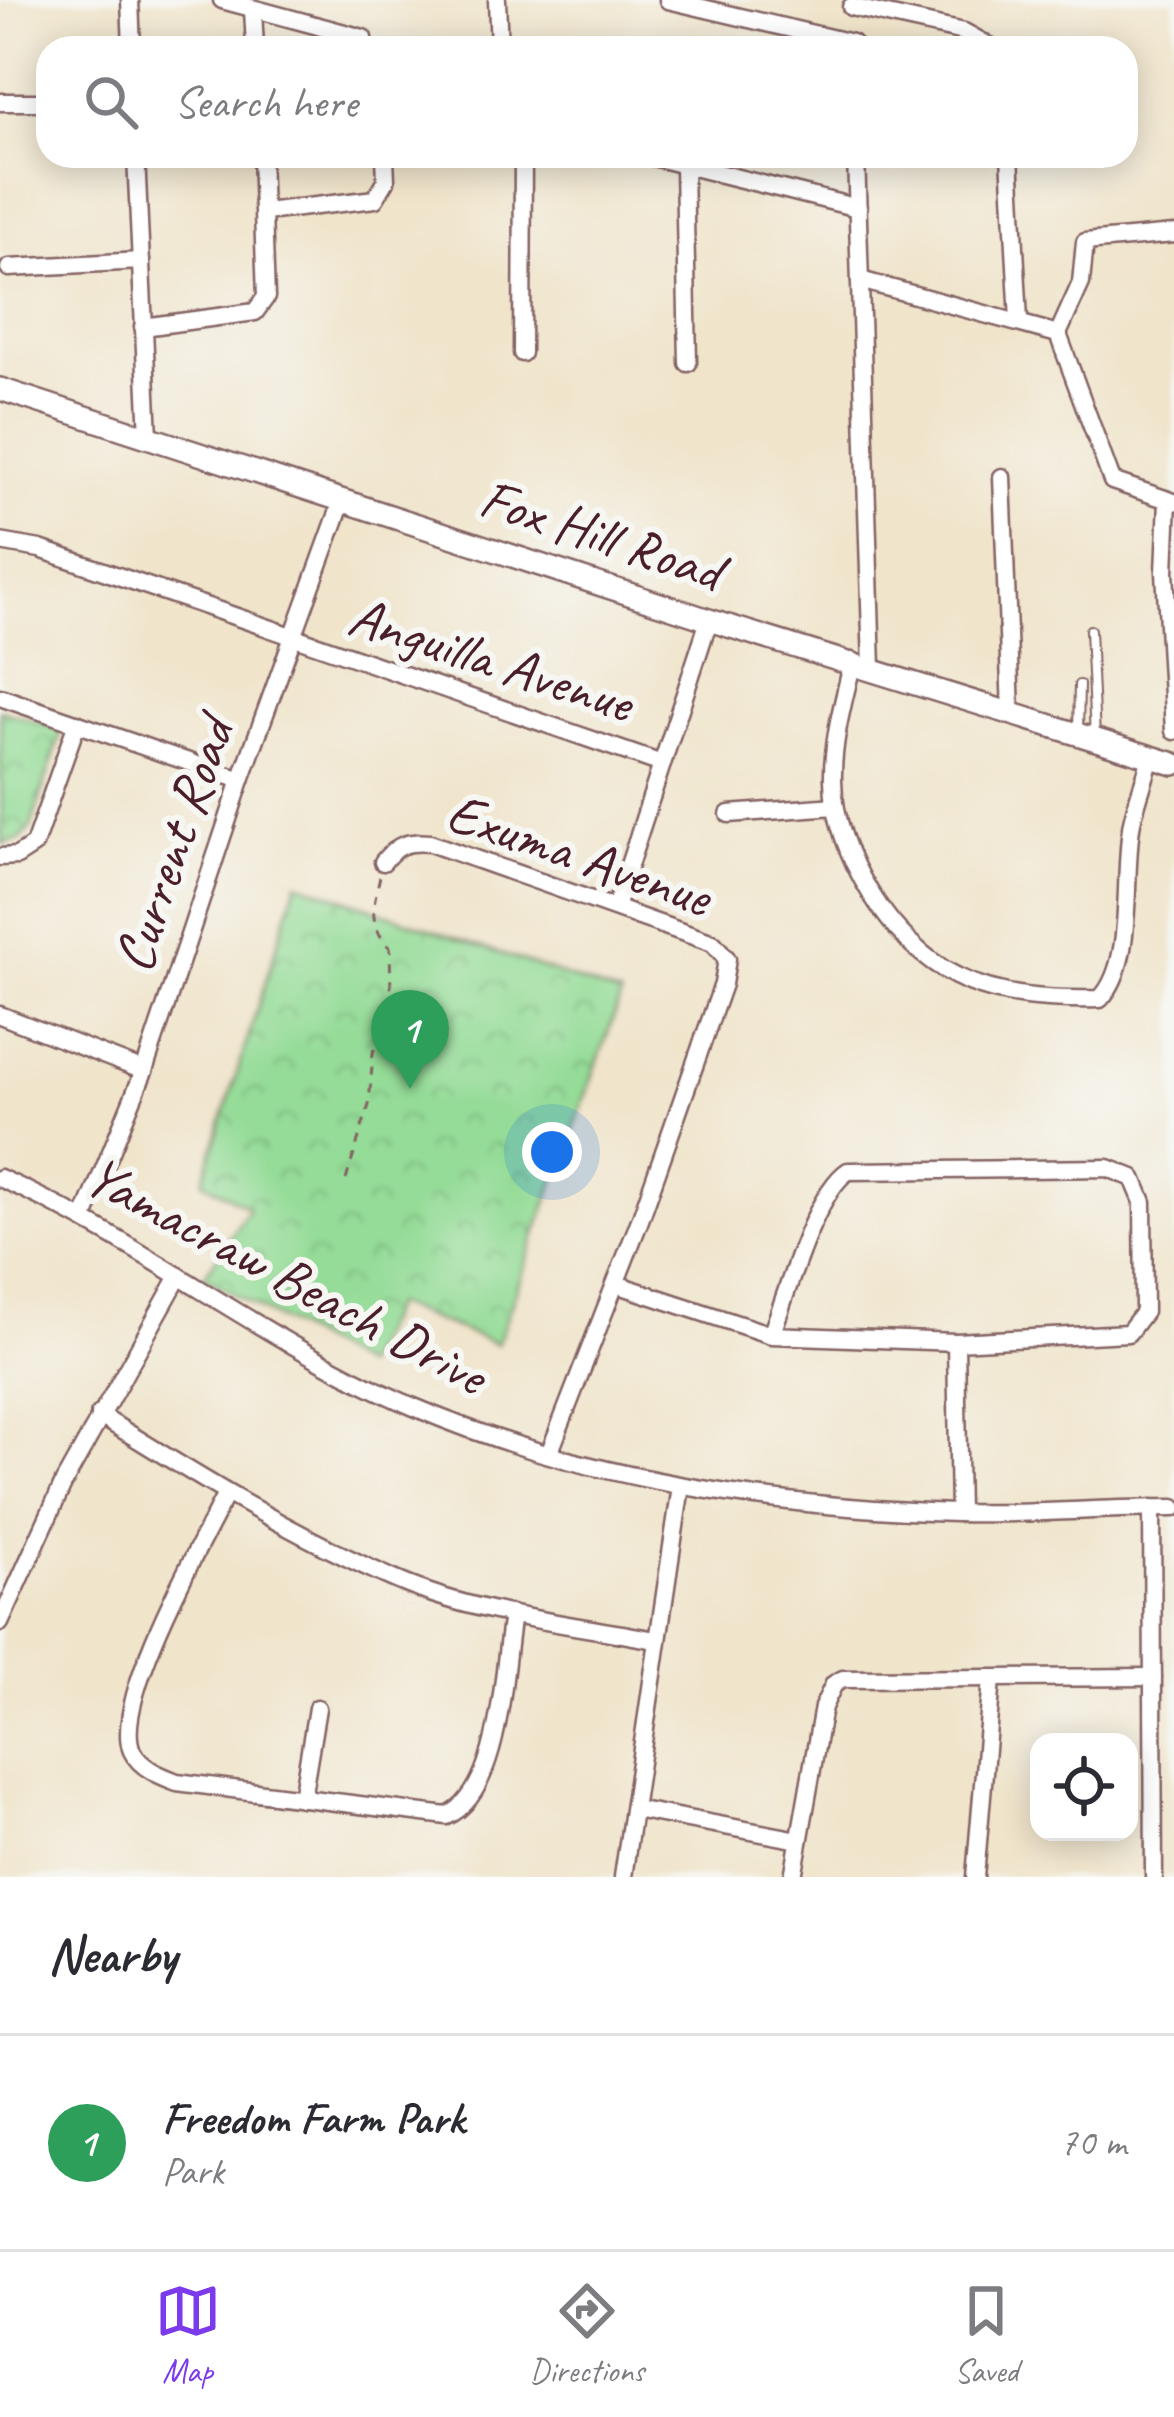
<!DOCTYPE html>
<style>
:root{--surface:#fff;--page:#f2f2f3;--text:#2b2b33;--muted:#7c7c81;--line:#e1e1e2;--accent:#7c3aed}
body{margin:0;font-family:Caveat,sans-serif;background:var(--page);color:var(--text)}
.controls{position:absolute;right:36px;bottom:36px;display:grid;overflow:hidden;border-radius:24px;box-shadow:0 6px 30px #0003}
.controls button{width:108px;height:108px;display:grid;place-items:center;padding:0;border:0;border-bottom:3px solid var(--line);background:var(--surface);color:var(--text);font:60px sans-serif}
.you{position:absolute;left:552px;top:1152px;width:42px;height:42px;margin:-30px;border:9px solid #fff;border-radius:50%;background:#1a73e8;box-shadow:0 0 0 18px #1a73e833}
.badge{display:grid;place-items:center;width:78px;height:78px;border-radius:50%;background:var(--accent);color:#fff;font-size:39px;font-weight:700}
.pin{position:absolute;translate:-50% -99px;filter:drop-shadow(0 3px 6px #0008)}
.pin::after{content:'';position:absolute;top:63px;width:42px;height:36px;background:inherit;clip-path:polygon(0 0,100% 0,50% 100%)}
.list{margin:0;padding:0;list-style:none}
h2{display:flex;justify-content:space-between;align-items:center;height:156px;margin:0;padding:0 48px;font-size:51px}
h2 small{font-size:39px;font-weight:400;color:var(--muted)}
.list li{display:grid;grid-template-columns:78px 1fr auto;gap:36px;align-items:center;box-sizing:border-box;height:216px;padding:0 48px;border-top:3px solid var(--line)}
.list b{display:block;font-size:45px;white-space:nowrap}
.list p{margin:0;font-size:39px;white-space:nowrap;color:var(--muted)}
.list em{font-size:39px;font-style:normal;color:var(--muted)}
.icon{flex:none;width:66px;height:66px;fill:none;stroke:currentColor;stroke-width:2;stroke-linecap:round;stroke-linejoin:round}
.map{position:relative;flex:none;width:1174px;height:1877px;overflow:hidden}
.search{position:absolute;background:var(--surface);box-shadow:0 6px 30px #0003;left:36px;right:36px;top:36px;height:132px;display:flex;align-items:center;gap:30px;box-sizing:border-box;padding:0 42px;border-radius:36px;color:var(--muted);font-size:45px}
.sheet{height:372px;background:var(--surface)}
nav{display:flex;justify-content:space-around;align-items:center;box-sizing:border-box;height:168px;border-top:3px solid var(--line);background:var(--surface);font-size:33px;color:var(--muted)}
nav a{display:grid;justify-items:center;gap:6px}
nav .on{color:var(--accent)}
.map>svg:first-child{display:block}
.park{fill:url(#park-crowns);stroke:#6f7e61;stroke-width:3}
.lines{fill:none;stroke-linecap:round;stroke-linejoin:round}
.service-casing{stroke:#846463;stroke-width:12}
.minor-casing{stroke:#846463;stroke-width:21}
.secondary-casing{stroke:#846463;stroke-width:26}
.path{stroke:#846463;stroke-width:3;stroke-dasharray:9 9;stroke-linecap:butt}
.service{stroke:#fff;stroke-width:8}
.minor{stroke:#fff;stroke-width:16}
.secondary{stroke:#fff;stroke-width:21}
.labels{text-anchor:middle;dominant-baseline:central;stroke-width:12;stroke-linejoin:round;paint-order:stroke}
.street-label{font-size:57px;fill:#4a1f2b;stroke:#f6f6f2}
</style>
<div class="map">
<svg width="1174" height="1877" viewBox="0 0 1174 1877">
<defs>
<pattern id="park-crowns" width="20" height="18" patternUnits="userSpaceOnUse" patternTransform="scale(3)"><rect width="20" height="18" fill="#94dc97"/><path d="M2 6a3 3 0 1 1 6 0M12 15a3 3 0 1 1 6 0" fill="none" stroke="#81bc82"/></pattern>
</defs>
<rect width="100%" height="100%" fill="#f6f6f2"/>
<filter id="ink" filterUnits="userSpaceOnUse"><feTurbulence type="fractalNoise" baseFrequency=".00833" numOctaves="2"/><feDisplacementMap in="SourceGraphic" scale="24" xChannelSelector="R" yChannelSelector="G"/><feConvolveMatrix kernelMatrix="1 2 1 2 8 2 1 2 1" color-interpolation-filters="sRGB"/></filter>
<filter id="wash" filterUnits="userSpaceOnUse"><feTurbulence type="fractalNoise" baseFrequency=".004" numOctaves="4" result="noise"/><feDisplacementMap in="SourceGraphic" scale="48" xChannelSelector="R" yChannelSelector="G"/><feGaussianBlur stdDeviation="2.7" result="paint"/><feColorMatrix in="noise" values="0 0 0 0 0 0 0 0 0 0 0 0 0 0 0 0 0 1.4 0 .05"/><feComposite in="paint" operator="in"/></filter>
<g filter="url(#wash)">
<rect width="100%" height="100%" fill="#f0e4ca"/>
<g class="park">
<path d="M0,710l62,20 -31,97 -11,13 -18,4z"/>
<path d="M297,882l324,114 -124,348 -104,-40 -30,63 -159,-90 45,-69 -46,-27z"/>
</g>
</g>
<g filter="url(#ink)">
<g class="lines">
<g class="service-casing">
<g id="service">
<path d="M1090,630l5,108"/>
<path d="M1078,731l1,-46"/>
</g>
</g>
<g class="minor-casing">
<g id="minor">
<path d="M130,0l2,48"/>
<path d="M222,0l141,38"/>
<path d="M497,0l2,48"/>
<path d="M668,0l184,43"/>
<path d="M851,7l113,25 29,16"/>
<path d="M253,10l2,38"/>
<path d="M0,102h48"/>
<path d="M136,156l13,281"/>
<path d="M649,156l209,52"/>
<path d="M856,156l16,512"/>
<path d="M1010,156l9,165"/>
<path d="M684,167l4,196"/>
<path d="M265,212l110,-13 11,-18 -1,-25"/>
<path d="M9,268l132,-7"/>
<path d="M860,280l198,54 54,147 62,21"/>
<path d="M143,327l112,-15 11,-15 -5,-141"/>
<path d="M1058,334l23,-51 4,-41 89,-8"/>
<path d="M522,353l1,-197"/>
<path d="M1002,477l9,235"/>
<path d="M1168,500l-3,72 9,159"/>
<path d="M0,542l40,7 622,215"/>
<path d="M853,661c-9,38 -21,80 -20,119 1,72 58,164 123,196 44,22 96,24 144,23 36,-36 22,-126 32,-177 5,-22 13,-43 19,-65"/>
<path d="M0,697l241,83"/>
<path d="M729,814l106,-8"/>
<path d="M0,857l17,-1 17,-11 43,-122"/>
<path d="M383,862c14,-18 25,-21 47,-19l283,100 14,16 -4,25 -83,236 -91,234"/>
<path d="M616,905l93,-285"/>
<path d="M0,1015l144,56"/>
<path d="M0,1178c144,64 269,167 414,229 170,73 358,100 542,106 72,2 145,-5 218,-5"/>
<path d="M84,1218l60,-147 97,-291 102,-281"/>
<path d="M616,1284l155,51c16,-41 43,-141 77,-164l260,-3 25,10 10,24 1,110 -16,21 -172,9 -185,-7"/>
<path d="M956,1342l3,171"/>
<path d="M99,1415c96,60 193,120 297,165 81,35 175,44 260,60"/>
<path d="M226,1494c-25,49 -115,209 -94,257 8,17 29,25 45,31l270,34c54,-23 56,-147 65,-202"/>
<path d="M1152,1508l2,369"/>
<path d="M0,1623l64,-141 115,-206"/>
<path d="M302,1798l15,-90"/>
<path d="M634,1809l165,31"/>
<path d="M623,1877l58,-391"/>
<path d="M793,1877l30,-170 11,-23 9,-5 310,-2"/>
<path d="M975,1877l17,-198"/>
</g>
</g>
<g class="secondary-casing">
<path id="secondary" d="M0,389l709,231 465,144"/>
</g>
<path class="path" d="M346,1180l23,-75 4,-52 18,-59 -1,-46c-23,-25 -17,-41 -10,-72"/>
<use href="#service" class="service"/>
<use href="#minor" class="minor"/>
<use href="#secondary" class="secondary"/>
</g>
</g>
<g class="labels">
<g class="street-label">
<text transform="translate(601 534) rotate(18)">Fox Hill Road</text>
<text transform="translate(491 659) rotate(18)">Anguilla Avenue</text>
<text transform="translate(173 845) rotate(-71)">Current Road</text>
<text transform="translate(579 854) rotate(19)">Exuma Avenue</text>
<text transform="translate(286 1275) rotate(28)">Yamacraw Beach Drive</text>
</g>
</g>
</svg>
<div class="controls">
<button><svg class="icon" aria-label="locate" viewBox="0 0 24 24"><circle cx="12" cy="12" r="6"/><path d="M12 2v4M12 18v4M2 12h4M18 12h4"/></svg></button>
</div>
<div class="you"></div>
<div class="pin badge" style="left:410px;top:1089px;background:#2e9e5b">1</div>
<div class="search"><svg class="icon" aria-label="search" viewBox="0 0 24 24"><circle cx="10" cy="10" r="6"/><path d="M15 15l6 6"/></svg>Search here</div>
</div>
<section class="sheet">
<h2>Nearby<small></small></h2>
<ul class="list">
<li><span class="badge" style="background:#2e9e5b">1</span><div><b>Freedom Farm Park</b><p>Park</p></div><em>70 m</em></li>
</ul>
</section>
<nav>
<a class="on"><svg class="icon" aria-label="map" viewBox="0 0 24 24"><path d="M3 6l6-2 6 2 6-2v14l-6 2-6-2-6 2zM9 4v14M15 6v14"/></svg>Map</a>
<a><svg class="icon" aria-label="directions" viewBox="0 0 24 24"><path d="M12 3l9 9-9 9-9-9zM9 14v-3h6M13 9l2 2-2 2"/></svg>Directions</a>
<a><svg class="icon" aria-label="saved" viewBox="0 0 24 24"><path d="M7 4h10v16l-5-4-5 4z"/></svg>Saved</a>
</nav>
